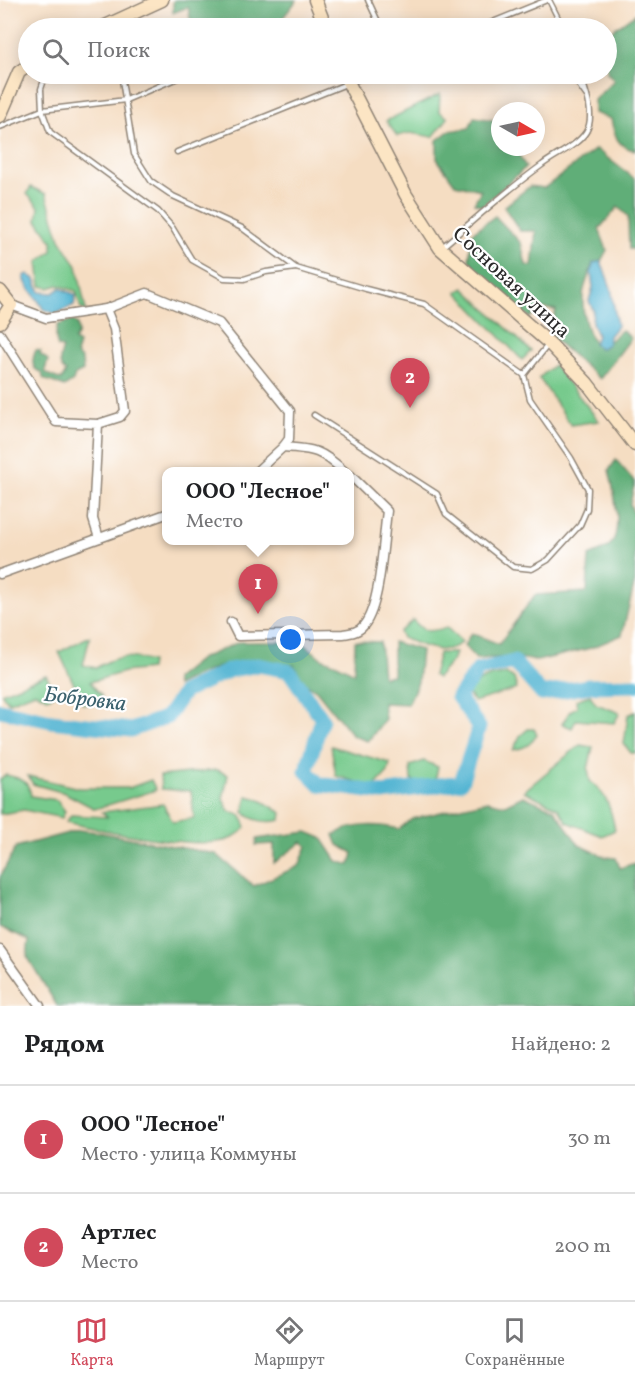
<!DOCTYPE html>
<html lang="ru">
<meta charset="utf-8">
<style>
:root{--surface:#fff;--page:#f6f6f6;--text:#202124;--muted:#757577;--line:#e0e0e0;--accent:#d1495b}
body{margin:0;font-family:Vollkorn,serif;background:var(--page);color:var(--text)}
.compass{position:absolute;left:491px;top:102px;width:54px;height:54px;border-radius:50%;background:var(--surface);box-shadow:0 3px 15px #0003;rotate:99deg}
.you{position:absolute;left:291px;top:640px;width:21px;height:21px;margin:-15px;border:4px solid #fff;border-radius:50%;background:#1a73e8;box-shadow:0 0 0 9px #1a73e833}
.badge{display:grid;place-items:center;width:39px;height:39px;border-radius:50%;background:var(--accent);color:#fff;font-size:20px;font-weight:700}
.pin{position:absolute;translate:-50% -50px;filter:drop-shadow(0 2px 3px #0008)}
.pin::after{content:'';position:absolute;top:32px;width:21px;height:18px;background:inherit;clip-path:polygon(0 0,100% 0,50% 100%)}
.popup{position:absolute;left:162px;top:467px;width:192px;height:78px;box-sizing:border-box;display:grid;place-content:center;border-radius:12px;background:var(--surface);filter:drop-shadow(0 2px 4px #0005);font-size:20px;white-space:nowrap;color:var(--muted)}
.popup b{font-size:22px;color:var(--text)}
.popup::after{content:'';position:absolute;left:50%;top:100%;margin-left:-12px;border:12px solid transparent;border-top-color:var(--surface)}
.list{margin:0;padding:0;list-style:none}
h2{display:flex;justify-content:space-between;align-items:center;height:78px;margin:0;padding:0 24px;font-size:26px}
h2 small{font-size:20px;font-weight:400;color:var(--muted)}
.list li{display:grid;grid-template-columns:39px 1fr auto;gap:18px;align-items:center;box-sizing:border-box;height:108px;padding:0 24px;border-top:2px solid var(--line)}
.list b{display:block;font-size:22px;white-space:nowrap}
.list p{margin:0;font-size:20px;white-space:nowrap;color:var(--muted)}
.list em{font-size:20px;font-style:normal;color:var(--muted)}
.icon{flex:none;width:33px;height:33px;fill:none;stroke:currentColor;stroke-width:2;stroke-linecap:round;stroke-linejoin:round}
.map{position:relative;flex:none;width:635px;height:1006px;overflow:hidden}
.search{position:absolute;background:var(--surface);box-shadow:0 3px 15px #0003;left:18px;right:18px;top:18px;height:66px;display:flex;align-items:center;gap:15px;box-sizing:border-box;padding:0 21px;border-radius:33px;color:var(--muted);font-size:22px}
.sheet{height:294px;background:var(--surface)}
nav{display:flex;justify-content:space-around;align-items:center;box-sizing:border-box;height:84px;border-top:2px solid var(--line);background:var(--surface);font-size:16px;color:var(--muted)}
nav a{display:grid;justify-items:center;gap:3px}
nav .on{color:var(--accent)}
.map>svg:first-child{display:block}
.green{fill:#77ca8d;stroke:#517a5c;stroke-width:1.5}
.forest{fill:#61ae78;stroke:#466c52;stroke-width:1.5}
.water{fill:#55b5d3;stroke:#40707f;stroke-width:1.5}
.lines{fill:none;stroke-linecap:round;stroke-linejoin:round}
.river{stroke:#55b5d3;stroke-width:15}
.lane-casing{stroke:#908476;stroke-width:7}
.street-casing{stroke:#908476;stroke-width:11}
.secondary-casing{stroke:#908476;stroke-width:15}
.lane{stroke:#fff;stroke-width:4}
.street{stroke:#fff;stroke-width:8}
.secondary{stroke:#fce5c4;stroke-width:12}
.labels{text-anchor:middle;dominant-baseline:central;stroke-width:4.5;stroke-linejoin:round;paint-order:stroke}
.street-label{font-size:21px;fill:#2b2b2b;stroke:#fff}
.water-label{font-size:22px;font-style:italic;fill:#3c626e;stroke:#fff}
</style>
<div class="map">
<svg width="635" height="1006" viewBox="0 0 635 1006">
<rect width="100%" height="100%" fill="#fff"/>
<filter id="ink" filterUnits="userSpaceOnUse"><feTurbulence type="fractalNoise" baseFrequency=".0167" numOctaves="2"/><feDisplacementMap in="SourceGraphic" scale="12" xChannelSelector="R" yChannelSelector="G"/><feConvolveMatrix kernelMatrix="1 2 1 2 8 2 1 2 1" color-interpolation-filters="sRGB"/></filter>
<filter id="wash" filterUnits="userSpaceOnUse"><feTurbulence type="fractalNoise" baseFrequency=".008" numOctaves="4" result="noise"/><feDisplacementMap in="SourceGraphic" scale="24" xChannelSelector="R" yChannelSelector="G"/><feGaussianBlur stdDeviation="1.35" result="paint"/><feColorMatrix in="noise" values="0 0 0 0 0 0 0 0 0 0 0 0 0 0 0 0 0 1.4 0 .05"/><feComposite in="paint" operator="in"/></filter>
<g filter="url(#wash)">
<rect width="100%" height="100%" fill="#f5ddc2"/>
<g class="green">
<path d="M440,94l-1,17 9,7 -15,19 -23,-4 -13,3 -11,-15z"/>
<path d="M31,187l15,7 14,45 17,27 9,45 -5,-2 -5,-18 -18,-6 -9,3 -8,-2 -3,-24 14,-11v-10l-15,-21 2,-13 -12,-13z"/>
<path d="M464,288l67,63 -9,9 -65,-68z"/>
<path d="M554,365l45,56 -28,4 -32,-47z"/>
<path d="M413,620c14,16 17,10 34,8l15,14c-19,16 -40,3 -60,-4l-3,-6z"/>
<path d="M90,636l-7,29 13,3c20,-13 32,-13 55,-6l-1,7 -26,3 -34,10 12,14 -4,7 -15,1 -24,-52z"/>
<path d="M439,653h16l-3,8 -15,17 -4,-3z"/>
<path d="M505,674l9,4 3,11 -43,13 -6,-8c9,-15 20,-18 37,-20z"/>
<path d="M46,675l10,19 -9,4 -12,-6 -26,10 -8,-9z"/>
<path d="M590,695l6,9 24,9 -6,10 -38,-3 -4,8 -10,-4 8,-13 7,-4 -1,-7z"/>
<path d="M635,712v41h-4l-7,-9 4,-29z"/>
<path d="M528,729h6l3,5c-6,11 -12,14 -24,16l7,-14z"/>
<path d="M580,745l13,2 -5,22 2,12c17,13 21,28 25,49l-13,6 -35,-14 -9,-14 -34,-17z"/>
<path d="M331,746l59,17 -2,9 -14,15 -38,-11z"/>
<path d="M424,761l14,6 -3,14 -14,3 -10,-4 -1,-14z"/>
<path d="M217,770l11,5 -5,24 6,12 13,5 4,12c-5,4 -10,8 -16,11 -29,12 -131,-9 -164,-17l5,-7 36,2 -5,-5 61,-8 10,18 21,-4 -3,-27 -30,-2 -1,-13z"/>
<path d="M6,775c14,3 23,5 25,21l26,4 8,11 -3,7 -38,-8 -24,4v-35z"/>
<path d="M28,776l51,12h50l22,-8 5,10 -61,19 -30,-16 -32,-9z"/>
<path d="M247,796l12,3 23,14 -1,7c-12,3 -29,2 -37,-8z"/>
</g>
<g class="forest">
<path d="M175,0h122l-19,24 -8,4h-78l-4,-21 -15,6v-12z"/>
<path d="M635,14v136c-18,-2 -21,-16 -24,-31l-17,-6v-13l20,-20 -7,-8v-38z"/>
<path d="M474,117l26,4v26h14l12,20 -44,39 -8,-3 7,-13 -26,-6 -18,-25v-19l12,-9 20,-3z"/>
<path d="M596,149l39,30v70h-6l-1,-33 -10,-9 -19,22 8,21 -6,11 -8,2c-3,10 -9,22 -10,32 -1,18 3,42 17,54l22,-19 9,8 -31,41 -51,-44 7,-25 -16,-2 -10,10 -51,-43 -10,-15 3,-27 23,-17 26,27 5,22 6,1 4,-35h-16l-16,-24 26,-21 14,2z"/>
<path d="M72,320l5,4 1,9 -4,8 5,3 -3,10 6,6 1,11 -8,4 -2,6 -9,6c-7,-5 -14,-4 -21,-9l-1,-6c-12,-2 -10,-13 -6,-22l5,1 -1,3 8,6 -3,10 2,4 14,6 5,-8c-9,-6 -6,-15 -3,-24l-5,-1c-3,-8 -3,-14 0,-22z"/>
<path d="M616,460l19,22 -5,22 5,13v64l-13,54 -31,13 -54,13 -24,-4 -37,2 -12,-13 7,-13 28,11 36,-49 52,-3 2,-36c6,-3 17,-6 21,-11 14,-14 3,-58 -1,-75z"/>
<path d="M355,641l25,1 3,35 10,-2v-33l28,8 -3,32 -10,22 -25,-1 2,16 -17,22 -15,-5 -37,-46 -13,-8 -9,-17c-53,-7 -71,-4 -118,21l-1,-7 25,-20 39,-17h63l19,16 16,6 17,9z"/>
<path d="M523,796l31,13 25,36 27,12 10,1 4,10 15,-5v143h-578l-30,-50 2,-16 -29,-13v-50l16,-30 63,-17 18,2 119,22 38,32 45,-20 8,-20 -5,-4 -28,21v-19l-18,1 1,-6 50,-7 15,6 15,23 13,4 3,-12 -15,-8 -4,-10c18,-12 45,-11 65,-6l13,-10 75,-18 18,4z"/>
</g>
<g class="water">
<path d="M601,261l10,27 6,38 -8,10 -1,8 -8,5 -6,-5 3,-9 -5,-12 1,-13 -4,-9 4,-14 -2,-13 2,-11z"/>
<path d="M28,274l7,5 5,13 13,1 7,-5 16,7 -2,10 -18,9 -13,-5c-5,-12 -18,-21 -19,-33z"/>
</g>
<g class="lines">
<path class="river" d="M0,710l51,11 80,9 36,-13 17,-25 46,-22 28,-5 31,6 33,48 -16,52 13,13 64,9 78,-11 18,-55 -21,-30 20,-27 36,-8 28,32 47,-8 46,-1"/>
</g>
</g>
<g filter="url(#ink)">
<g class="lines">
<g class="lane-casing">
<g id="lane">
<path d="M368,0l13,28"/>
<path d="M549,0l14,28"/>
<path d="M124,28l6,-10"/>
<path d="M296,28l24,-12"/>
<path d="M478,28l69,-28"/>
<path d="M46,74l-5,15 1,21 8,22 108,79 14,16 20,33 32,18 20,1 22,-7 30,-4"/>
<path d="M121,74l13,80 17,27 22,15 69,32 54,40 70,21 58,15 100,71"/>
<path d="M571,74l15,21"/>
<path d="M0,127l42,-17 84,-10 61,-26"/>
<path d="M177,152l194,-78"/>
<path d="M441,248c33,-28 66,-58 101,-83 13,-10 35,-19 44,-33 10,-16 -1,-43 -6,-58"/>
<path d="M314,415l123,79 9,20 67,53 19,2 16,-9 32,-35 7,-16 1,-20 -17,-31 -41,-59 -6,-24 23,-29"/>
</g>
</g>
<g class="street-casing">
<g id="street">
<path d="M11,305l35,13 60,-9 8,20 11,82 -5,6 -22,7"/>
<path d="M106,309l41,-16 72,30 71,88 -1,28 -6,8"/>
<path d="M0,334l56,88 42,2 -5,95 6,19"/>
<path d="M256,472l27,-25c32,2 38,3 62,25"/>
<path d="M0,574l166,-60"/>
<path d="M231,622l7,14 105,-2c8,-1 16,-2 21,-9 17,-21 19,-85 23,-114l-37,-36"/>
<path d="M0,950l40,56"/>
</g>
</g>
<g class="secondary-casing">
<g id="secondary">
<path d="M315,0l11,28"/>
<path d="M101,28l61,-28"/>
<path d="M344,74l62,121 34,53 109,95 38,40 48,62"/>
<path d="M0,116l19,-44 9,-6"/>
<path d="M0,291l11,14 -11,17"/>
</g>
</g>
<use href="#lane" class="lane"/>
<use href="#street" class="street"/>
<use href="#secondary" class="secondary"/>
</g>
</g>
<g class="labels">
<g class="street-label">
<text transform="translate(511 283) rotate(43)">Сосновая улица</text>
</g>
<g class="water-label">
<text transform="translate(85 700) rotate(7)">Бобровка</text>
</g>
</g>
</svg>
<svg class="compass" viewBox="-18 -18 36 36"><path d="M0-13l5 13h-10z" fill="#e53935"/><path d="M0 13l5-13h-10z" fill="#757577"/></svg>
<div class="you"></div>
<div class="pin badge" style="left:258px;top:614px">1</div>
<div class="popup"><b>ООО &quot;Лесное&quot;</b>Место</div>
<div class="pin badge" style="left:410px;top:408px">2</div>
<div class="search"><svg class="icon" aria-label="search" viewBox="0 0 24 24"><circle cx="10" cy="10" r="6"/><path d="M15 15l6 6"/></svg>Поиск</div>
</div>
<section class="sheet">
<h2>Рядом<small>Найдено: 2</small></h2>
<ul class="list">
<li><span class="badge">1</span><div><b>ООО &quot;Лесное&quot;</b><p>Место · улица Коммуны</p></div><em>30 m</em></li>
<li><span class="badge">2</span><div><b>Артлес</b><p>Место</p></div><em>200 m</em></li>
</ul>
</section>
<nav>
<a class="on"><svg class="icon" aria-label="map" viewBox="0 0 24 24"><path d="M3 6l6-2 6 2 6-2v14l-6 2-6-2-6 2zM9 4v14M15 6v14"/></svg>Карта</a>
<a><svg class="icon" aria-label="directions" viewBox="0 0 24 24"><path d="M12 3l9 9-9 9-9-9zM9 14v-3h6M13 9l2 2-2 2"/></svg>Маршрут</a>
<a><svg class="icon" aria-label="saved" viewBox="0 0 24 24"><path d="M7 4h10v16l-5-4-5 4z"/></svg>Сохранённые</a>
</nav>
